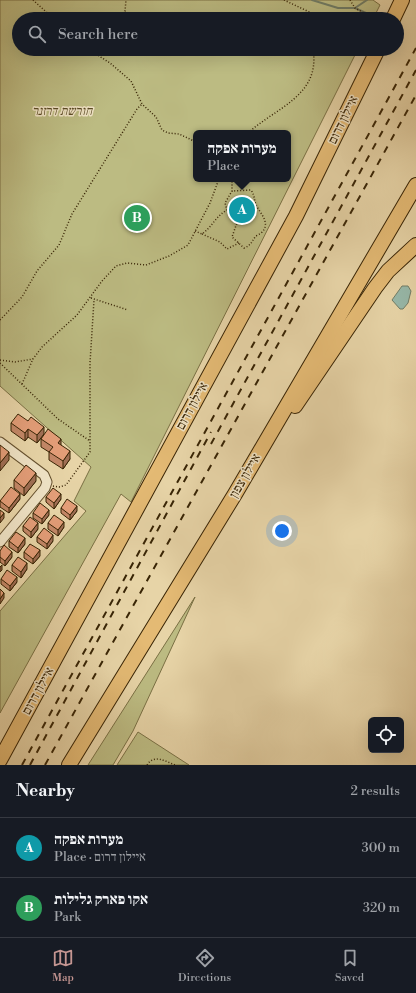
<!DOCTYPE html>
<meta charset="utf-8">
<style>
:root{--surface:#171b24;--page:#20242c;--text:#f1f3f6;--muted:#9ea1a6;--line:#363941;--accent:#c59692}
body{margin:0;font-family:"Libre Bodoni","Frank Ruhl Libre",serif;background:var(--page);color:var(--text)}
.controls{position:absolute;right:12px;bottom:12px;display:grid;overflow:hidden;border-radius:6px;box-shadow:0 4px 16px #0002}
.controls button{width:36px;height:36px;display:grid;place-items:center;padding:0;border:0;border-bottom:1px solid var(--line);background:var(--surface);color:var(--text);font:20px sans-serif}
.you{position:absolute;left:282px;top:531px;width:14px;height:14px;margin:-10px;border:3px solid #fff;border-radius:50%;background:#1a73e8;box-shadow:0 0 0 6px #1a73e833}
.badge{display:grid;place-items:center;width:26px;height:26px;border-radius:50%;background:var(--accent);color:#fff;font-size:13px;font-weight:700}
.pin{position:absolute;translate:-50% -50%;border:2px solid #fff;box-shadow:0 1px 4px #0006}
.popup{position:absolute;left:193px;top:130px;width:98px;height:52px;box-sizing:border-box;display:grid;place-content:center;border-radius:6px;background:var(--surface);filter:drop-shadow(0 1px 3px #0005);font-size:13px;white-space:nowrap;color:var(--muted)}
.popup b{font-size:15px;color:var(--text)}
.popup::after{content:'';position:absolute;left:50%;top:100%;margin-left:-8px;border:8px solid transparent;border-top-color:var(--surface)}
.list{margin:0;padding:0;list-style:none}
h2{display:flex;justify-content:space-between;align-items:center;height:52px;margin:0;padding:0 16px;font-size:17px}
h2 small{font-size:13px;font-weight:400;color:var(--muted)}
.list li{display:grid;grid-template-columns:26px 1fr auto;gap:12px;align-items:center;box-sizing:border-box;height:60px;padding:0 16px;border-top:1px solid var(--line)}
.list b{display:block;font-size:15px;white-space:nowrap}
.list p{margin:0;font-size:13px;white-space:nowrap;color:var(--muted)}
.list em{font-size:13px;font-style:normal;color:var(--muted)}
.icon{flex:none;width:22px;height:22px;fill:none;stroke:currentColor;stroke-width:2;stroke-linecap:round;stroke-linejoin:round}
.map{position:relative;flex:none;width:416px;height:765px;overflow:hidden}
.search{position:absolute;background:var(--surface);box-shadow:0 4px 16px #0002;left:12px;right:12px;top:12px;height:44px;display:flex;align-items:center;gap:10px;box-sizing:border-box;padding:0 14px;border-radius:22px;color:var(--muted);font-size:15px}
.sheet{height:172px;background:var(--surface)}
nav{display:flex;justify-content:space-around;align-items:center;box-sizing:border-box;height:56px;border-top:1px solid var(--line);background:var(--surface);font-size:11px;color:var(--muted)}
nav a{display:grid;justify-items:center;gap:2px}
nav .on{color:var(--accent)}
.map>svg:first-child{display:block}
.green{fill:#bcbb82;stroke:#7a7044;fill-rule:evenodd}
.water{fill:#97b8a9;stroke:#717d67}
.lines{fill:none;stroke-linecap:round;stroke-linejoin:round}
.stream{stroke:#717d67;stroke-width:2}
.minor-casing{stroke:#64502e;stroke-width:11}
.highway-casing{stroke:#382405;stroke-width:16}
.path{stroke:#382405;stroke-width:1.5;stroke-dasharray:1 2;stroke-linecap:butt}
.minor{stroke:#efe3c6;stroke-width:9}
.highway{stroke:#e4ba74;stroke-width:14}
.rail{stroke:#382405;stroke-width:2;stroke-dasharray:7 7;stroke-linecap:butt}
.wall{fill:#c38767;stroke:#382405}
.shaded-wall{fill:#9f6e54;stroke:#382405}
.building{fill:#e39d78;stroke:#382405}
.labels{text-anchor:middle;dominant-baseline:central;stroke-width:3;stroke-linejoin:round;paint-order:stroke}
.park-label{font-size:13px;font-style:italic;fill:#594a24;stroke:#efe3c6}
.street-label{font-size:13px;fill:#382405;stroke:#efe3c6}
</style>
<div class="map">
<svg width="416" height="765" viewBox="0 0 416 765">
<rect width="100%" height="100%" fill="#e7d4a7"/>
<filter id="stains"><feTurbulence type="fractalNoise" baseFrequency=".005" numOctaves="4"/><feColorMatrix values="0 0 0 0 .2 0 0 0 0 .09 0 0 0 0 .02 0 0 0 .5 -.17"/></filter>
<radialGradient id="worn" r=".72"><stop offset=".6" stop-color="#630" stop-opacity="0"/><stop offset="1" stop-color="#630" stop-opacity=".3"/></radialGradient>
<g class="green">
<path d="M0,0h373l7,5 -7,14h-354v30h339l-227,453 -10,-8 -121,219v-102l86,-100 -12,-10 17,-34 -91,-81zM196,133h92v46h-92z"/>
<path d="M195,597l-62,134 -20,34h-25z"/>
<path d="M138,732l51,33h-72z"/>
</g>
<path class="water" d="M402,286h6l3,5 -3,12 -5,6h-3l-8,-9z"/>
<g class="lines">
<g class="stream">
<path d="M312,0l26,8h17l22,10"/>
<path d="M355,8l12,-8"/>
</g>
<g class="minor-casing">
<path id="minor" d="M0,442l44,33 3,7 -2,6 -45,54"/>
</g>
<g class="highway-casing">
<g id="highway">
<path d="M393,19l9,-19"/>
<path d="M295,406l80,-118 13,-17 28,-26"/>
<path d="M0,760l296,-544 82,-167"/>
<path d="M69,765l166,-271 181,-309"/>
</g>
</g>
<g class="path">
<path d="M33,0l21,19"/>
<path d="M284,0l40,19"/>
<path d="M350,0l5,8 20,11"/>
<path d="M120,19l5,-8 1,-11"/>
<path d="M358,19l7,-5"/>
<path d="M88,49l22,14 21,18 11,23 14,13 6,13 6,3 11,1 17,8"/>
<path d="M98,55l4,-6"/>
<path d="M248,133c27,-25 73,-37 65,-84"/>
<path d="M227,210l12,7 -7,20 12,11c7,-3 7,-5 11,-11 2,-2 6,-3 8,-6 7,-9 -3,-18 -7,-26 -2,-5 -1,-9 -5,-15l-19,1"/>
<path d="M195,231l7,3c10,-7 14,-18 25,-24l-2,-7 7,-12v-12"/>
<path d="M202,234l18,8 7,7 12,-6"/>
<path d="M91,298l37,12"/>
<path d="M0,320l22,-23 15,-26 22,-26 13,-31 65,-105 5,-5"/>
<path d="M0,360l15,2 18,-3"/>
<path d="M0,363l58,56 32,22"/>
<path d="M22,384l11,-25 9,-12 35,-32 25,-34 14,-15 11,-3 19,2 23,-9 19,-11 22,-42 9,-24"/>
<path d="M53,486l6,1 7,-2 24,-33v-89l4,-63"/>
<path d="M147,765c7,-11 18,-4 28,0"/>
</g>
<use href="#minor" class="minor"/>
<use href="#highway" class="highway"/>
<g class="rail">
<path d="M211,444l205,-374"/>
<path d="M22,765l394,-717"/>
<path d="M30,765l181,-333"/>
<path d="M45,765l371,-670"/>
</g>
</g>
<g class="wall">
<path d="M11,423l33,11 -7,9 -9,-6 -3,4 -14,-10z"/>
<path d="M41,439l20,6 9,14 -7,10 -14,-9v-8l-8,-5z"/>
<path d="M14,480l22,1 -12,15 -10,-8z"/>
<path d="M46,497l15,2 -7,10 -8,-7z"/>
<path d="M20,499l-11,14 -9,-6v-6z"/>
<path d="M61,508l16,3 -7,9 -9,-7z"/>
<path d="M33,513l16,2 -7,9 -9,-6z"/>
<path d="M48,523l16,4 -6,9 -10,-7z"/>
<path d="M23,526l15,3 -7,9 -8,-7z"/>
<path d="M37,537l16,4 -6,8 -10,-7z"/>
<path d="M9,541l16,3 -7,9 -9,-6z"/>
<path d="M0,551l12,6 -7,9 -5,-4z"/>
<path d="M24,552l16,4 -7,8 -9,-6z"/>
<path d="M12,565l15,4 -6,9 -9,-7z"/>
<path d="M1,579l16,3 -7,9 -9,-7z"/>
</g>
<g class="shaded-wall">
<path d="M44,427v7l-7,9v-8z"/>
<path d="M28,429v8l-3,4v-8z"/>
<path d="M61,439v8l-3,-4z"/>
<path d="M70,451v8l-7,10v-8z"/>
<path d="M9,452v8l-9,11v-8z"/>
<path d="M36,473v8l-12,15v-8z"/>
<path d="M20,494v5l-11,14v-5z"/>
<path d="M61,494v5l-7,10v-6z"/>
<path d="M77,506v5l-7,9v-5z"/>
<path d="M49,510v5l-7,9v-5z"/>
<path d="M4,513v5l-4,5v-5z"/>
<path d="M64,522v5l-6,9v-6z"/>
<path d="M38,523v6l-7,9v-6z"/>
<path d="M53,535v6l-6,8v-5z"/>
<path d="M25,538v6l-7,9v-5z"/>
<path d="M40,550v6l-7,8v-5z"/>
<path d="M12,552v5l-7,9v-5z"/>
<path d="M27,563v6l-6,9v-6z"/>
<path d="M2,565v5l-2,2v-5z"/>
<path d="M17,577v5l-7,9v-5z"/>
<path d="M4,593v5l-4,6v-5z"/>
</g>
<g class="building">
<path d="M18,414l10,7 3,-4 13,10 -7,8 -9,-6 -3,4 -14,-10z"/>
<path d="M48,429l13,10 -3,4 12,8 -7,10 -14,-9 4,-5 -12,-8z"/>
<path d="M0,445l9,7 -9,11z"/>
<path d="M26,465l10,8 -12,15 -10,-8z"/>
<path d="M11,487l9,7 -11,14 -9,-7z"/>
<path d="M53,488l8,6 -7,9 -8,-6z"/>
<path d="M67,499l10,7 -7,9 -9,-7z"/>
<path d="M40,503l9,7 -7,9 -9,-6z"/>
<path d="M0,510l4,3 -4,5z"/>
<path d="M54,515l10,7 -6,8 -10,-7z"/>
<path d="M30,517l8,6 -7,9 -8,-6z"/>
<path d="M44,528l9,7 -6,9 -10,-7z"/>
<path d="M16,532l9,6 -7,10 -9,-7z"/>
<path d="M30,544l10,6 -7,9 -9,-7z"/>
<path d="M4,545l8,7 -7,9 -5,-4v-6z"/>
<path d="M18,557l9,6 -6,9 -9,-7z"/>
<path d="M7,570l10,7 -7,9 -9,-7z"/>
<path d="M0,589l4,4 -4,6z"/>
</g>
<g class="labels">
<g class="park-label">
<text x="62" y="111">חורשת דרזנר</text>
</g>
<g class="street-label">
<text transform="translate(343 120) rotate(-64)">איילון דרום</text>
<text transform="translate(192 406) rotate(-61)">איילון דרום</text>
<text transform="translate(245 476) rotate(-60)">איילון צפון</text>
<text transform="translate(38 691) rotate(-61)">איילון דרום</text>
</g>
</g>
<rect width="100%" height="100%" filter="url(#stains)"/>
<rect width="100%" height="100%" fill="url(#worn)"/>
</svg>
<div class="controls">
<button><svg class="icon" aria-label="locate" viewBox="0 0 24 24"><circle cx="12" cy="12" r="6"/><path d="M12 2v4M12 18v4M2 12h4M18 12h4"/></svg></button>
</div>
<div class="you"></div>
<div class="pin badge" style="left:242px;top:210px;background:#0f9aa8">A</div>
<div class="popup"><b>מערות אפקה</b>Place</div>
<div class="pin badge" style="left:137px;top:218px;background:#2e9e5b">B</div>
<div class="search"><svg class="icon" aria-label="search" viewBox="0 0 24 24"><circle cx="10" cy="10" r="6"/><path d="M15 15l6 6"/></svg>Search here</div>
</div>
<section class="sheet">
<h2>Nearby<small>2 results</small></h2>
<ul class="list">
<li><span class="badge" style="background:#0f9aa8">A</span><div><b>מערות אפקה</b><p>Place · איילון דרום</p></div><em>300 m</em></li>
<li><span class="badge" style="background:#2e9e5b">B</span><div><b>אקו פארק גלילות</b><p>Park</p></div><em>320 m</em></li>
</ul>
</section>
<nav>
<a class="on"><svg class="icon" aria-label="map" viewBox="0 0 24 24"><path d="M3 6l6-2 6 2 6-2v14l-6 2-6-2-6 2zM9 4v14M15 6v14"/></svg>Map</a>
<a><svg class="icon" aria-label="directions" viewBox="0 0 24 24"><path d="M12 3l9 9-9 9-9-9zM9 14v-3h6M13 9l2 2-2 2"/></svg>Directions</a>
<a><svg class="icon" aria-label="saved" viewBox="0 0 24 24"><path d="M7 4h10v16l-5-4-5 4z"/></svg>Saved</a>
</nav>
